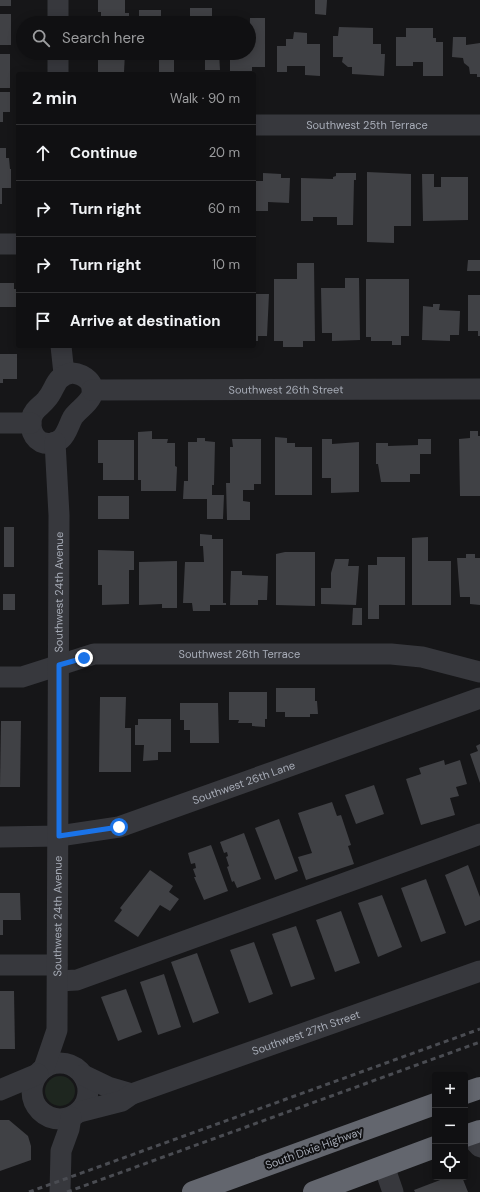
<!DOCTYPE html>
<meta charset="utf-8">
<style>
:root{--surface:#101012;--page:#1e1e20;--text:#f1f3f6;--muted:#9c9d9f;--line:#303032}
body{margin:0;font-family:"DM Sans",sans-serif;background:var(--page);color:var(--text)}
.controls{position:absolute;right:12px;bottom:12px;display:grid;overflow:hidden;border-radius:4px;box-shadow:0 2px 10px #0003}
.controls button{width:36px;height:36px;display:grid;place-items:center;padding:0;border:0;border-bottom:1px solid var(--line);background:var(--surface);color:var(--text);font:20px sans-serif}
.stop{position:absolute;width:12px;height:12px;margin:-9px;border:3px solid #1a73e8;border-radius:50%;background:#fff}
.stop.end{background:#1a73e8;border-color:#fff;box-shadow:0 1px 4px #0008}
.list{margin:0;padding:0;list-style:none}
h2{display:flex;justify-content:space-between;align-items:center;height:52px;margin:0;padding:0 16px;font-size:17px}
h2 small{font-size:13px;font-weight:400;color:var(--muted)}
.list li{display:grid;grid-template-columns:26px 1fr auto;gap:12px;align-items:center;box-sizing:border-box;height:56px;padding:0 16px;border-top:1px solid var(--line)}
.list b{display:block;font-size:15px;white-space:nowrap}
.list em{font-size:13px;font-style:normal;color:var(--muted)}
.icon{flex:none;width:22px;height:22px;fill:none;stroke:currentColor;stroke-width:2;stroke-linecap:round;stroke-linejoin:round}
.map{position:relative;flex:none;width:480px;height:1192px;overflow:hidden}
.search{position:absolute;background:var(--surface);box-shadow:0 2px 10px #0003;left:16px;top:16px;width:240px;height:44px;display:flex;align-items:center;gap:10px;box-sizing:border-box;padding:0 14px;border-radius:22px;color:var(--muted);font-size:15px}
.panel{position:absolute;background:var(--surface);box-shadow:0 2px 10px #0003;left:16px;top:72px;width:240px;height:276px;border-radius:4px}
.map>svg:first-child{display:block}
.green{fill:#1e261f}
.building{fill:#404145}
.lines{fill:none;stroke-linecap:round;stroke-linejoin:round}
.minor{stroke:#37383d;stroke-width:21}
.highway{stroke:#63666e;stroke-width:22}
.rail{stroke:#4a4c52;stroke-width:3;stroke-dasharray:5 4;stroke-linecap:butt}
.route{stroke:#1a73e8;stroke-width:5}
.labels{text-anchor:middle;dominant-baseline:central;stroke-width:4;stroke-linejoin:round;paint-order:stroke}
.street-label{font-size:11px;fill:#a8adb8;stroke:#111113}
</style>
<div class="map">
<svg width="480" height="1192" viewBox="0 0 480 1192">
<rect width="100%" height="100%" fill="#161618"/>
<circle class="green" cx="60" cy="1091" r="15"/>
<g class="building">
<rect x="0" y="0" width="11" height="6"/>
<path d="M98,0h27v13h4v9l-31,1v-2h3v-9h-3z"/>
<path d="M315,0h12l-1,15 -11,-1z"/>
<path d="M190,8h22v13h3v2h-25z"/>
<path d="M139,10h22v10h8v3h-30z"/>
<rect x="0" y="14" width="11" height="31"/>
<path d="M250,18h15v49h-13v4h-22v-18h19z"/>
<path d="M339,27l34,1v16h8v10h4l-1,22 -32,-2v-7h-4l-6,-5 1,-5h-10v-21h5z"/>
<path d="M406,28h27v10h3v4h7v34h-20v-14h-10v4h-17v-29h10z"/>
<path d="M294,32l13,1v11h13v32l-15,-1v-9h-18v6h-10v-26h9v-7h7z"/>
<path d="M453,37h13v8l14,-2v34h-3v-3h-7l-1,-7 -5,-4 -1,-5 -11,-1z"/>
<path d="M98,53h27l-1,19h-26z"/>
<path d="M139,53h35v20h-15v-17h-20z"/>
<path d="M184,53h35l1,17h-15v-11h-10v-3l-11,-1z"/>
<rect x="0" y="54" width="10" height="34"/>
<path d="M0,92h10v20h-7v10h-3z"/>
<path d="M0,148h6v10h3l1,11h1v19h-9v16h-2z"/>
<path d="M367,172l44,2v52h-17v17l-27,-1z"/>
<path d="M263,173l18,1v4h9l-1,25 -21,-1v9h-14v-30h9z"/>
<path d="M336,173h20v7h-2l-1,45h-16v-8h-24v4h-12v-43l32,1v-2l3,-1z"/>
<path d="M422,174h12v13h7v-10h27v43l-45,1z"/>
<path d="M468,260h12v11h-13z"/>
<path d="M297,263h17l1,78h-12v6h-20v-6h-9v-62h23z"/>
<path d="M345,278h14l1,62 -28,1v-8h-10l-1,-45h24z"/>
<path d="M366,279h43v57h-8v9h-9v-4h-21v-4h-5z"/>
<path d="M0,283h14v6h4v18h-18z"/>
<path d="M254,294h15l-2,42h-9v5h-4z"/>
<path d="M468,295h12v41h-2v-5h-10z"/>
<path d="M433,304h7l-1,6 21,1 -1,24h-9v6l-28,-1 1,-34 10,1z"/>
<path d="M0,354h17v25h-14v4h-3z"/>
<path d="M152,431v8h16l-1,4h8v23l2,1 -1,24h-35v-11h-3v-48z"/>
<path d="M470,431h8v5h2v60h-20l-1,-57 11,-1z"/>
<path d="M275,437l12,1v5h8v4h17v48h-37z"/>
<path d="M197,438h8v3l10,1 -1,43h-2v10h12l-1,24h-16v-20h-24l1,-18h4v-39h9z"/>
<path d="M232,439h29v45h-7v6h-11v11l7,1v18h-23l-1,-37h4v-36h3z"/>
<path d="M322,439h10v5l27,-2v50l-28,1v-15h-9z"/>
<path d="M418,439h13v15h-11v20h-10v8h-29l-3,-18h-2v-21h12v3l30,-1z"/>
<path d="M98,440h36v40h-31v-17h-5z"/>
<rect x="98" y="496" width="31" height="23"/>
<rect x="4" y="527" width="10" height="40"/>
<path d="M200,534l12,1v4h11v64h3v2h-16v6h-17l-1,-8h-9l2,-41h19l-1,-16h-3z"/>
<path d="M428,537v24h23v44h-39v-67z"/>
<path d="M98,550l36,1v19h-5v34l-27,1v-20h-4z"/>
<path d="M285,552h30v54l-39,-1v-51z"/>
<path d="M466,554h9v4h5v47l-10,-1v-7h-10l-3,-39h9z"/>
<path d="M377,557h28v48h-26v14h-11v-54h9z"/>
<path d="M335,559h14l-1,7h11l-3,39 -35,-1v-16h10v-15z"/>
<path d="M177,561v47h-15v-4l-23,1v-43z"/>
<path d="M231,571h11v4l26,1 -1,24h-9v5h-28z"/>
<rect x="3" y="594" width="12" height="16"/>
<path d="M353,608h9v17h-10z"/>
<path d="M276,688h39v13h2l1,13h-8v3h-25v-5h-9z"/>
<path d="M229,692h38v27h-2v8l-13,-1v-3h-14l1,-3h-10z"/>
<path d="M100,697h26l-1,31h6v44h-32z"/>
<path d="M180,703h38l1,40h-29v-13h-6v-10h-4z"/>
<path d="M138,719h33v33h-13v8l-15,1 1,-16h-9v-20h3z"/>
<path d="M1,721h20l-1,66h-20z"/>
<path d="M480,744v39l-10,-29 8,-3 -2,-5z"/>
<path d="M444,760l1,5 15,-5 7,24 -11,3 3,9 -9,2 5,17 -34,10 -15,-46 15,-5 -2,-6z"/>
<path d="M374,785l10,29 -28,10 -11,-29z"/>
<path d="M332,802l5,14 4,-1 10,30 -3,1 6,18 -48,16 -8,-23 14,-4 -14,-40z"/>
<path d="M279,819l19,52 -23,9 -20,-52z"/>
<path d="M244,833l17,46 -24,9 -3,-7 -2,1 -5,-15 2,-1 -3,-9 2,-1 -1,-4 -3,1 -4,-11z"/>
<path d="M211,845l17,46 -24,9 -10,-23h2l-3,-8 3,-1 -1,-5 -4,1 -3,-11z"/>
<path d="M468,865l12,32v23l-15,6 -20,-51z"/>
<path d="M150,870l23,16 -4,6 10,7 -9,12 -10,-6 -22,32 -24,-16 8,-11 -2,-2z"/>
<path d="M426,879l20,54 -25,9 -20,-54z"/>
<path d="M0,893h20l1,27h-18v15h-3z"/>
<path d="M382,895l20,52 -24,10 -20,-54z"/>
<path d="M341,911l19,52 -25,9 -19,-52z"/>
<path d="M296,926l19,53 -24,8 -19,-53z"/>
<path d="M254,942l19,52 -24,9 -19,-53z"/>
<path d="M197,953l22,60 -26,10 -22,-61z"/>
<path d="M164,974l17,53 -23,8 -18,-53z"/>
<path d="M126,989l16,43 -24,9 -17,-44z"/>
<path d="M0,991h14l1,58h-15z"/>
<path d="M0,1120h9l19,16 3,10v14l-31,11z"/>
<path d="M448,1177h14l6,15h-53l-1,-2z"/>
</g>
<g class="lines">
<g class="minor">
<path d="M58,23v-23"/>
<path d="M58,74v-21"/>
<path id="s1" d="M254,125h226"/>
<path d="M0,244h18"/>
<path d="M61,346l3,28"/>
<path d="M72,373c11,1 26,10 19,24 -4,8 -13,13 -18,20 -4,7 -6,17 -12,22 -5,4 -13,6 -20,3 -11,-6 -13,-22 -6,-31 3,-4 8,-7 11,-11 11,-12 7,-23 26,-27z"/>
<path id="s2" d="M92,390l388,-1"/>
<path d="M0,423h31"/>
<path id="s3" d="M0,677h22l72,-23h297l31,3 58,15"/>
<path id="s4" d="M0,837l59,-1 60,-9 361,-129"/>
<path d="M0,965h57"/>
<path d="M58,981l19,-1 403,-146"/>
<circle cx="60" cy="1091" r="28"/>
<path id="s5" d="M44,1068l13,-38 2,-515 -4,-73"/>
<path d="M83,1075l25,12 24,7"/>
<path d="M0,1090l38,-16"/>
<path id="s6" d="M79,1112l43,-11 10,-7 348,-123"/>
<path d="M469,1135l11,12"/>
<path d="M384,1166l9,26"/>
<path d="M60,1192l1,-41 8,-22 2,-12"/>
</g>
<g class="highway">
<path d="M465,1093l15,-5"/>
<path d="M465,1136l15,-5"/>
<path d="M193,1192l242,-88"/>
<path d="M314,1192l121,-45"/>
</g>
<g class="rail">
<path d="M29,1192l451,-163"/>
<path d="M67,1192l413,-150"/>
</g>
</g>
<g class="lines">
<path class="route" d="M84,658l-25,7v171l60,-9"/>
</g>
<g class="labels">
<g class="street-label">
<text stroke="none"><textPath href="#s1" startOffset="113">Southwest 25th Terrace</textPath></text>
<text stroke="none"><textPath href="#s2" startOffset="194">Southwest 26th Street</textPath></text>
<text stroke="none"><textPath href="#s5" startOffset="478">Southwest 24th Avenue</textPath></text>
<text stroke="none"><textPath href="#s3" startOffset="243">Southwest 26th Terrace</textPath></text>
<text stroke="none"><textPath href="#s4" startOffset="252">Southwest 26th Lane</textPath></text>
<text stroke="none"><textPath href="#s5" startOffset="154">Southwest 24th Avenue</textPath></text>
<text stroke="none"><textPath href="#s6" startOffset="241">Southwest 27th Street</textPath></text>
<text transform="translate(314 1148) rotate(-20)">South Dixie Highway</text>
</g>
</g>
</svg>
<div class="controls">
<button>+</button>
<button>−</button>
<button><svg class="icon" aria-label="locate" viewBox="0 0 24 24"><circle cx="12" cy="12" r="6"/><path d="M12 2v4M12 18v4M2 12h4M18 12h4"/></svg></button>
</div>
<div class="stop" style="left:119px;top:827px"></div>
<div class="stop end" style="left:84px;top:658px"></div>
<div class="search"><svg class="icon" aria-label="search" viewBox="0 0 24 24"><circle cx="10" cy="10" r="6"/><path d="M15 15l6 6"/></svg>Search here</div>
<section class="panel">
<h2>2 min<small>Walk · 90 m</small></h2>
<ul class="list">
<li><svg class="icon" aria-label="ahead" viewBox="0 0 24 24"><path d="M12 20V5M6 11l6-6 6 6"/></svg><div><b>Continue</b></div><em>20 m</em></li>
<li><svg class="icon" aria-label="right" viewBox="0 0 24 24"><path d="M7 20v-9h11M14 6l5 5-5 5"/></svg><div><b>Turn right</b></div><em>60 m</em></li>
<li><svg class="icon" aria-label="right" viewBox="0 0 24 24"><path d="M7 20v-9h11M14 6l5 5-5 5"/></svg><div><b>Turn right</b></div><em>10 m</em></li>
<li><svg class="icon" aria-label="arrive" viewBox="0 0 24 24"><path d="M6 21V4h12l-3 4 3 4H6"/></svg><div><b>Arrive at destination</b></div></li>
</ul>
</section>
</div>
